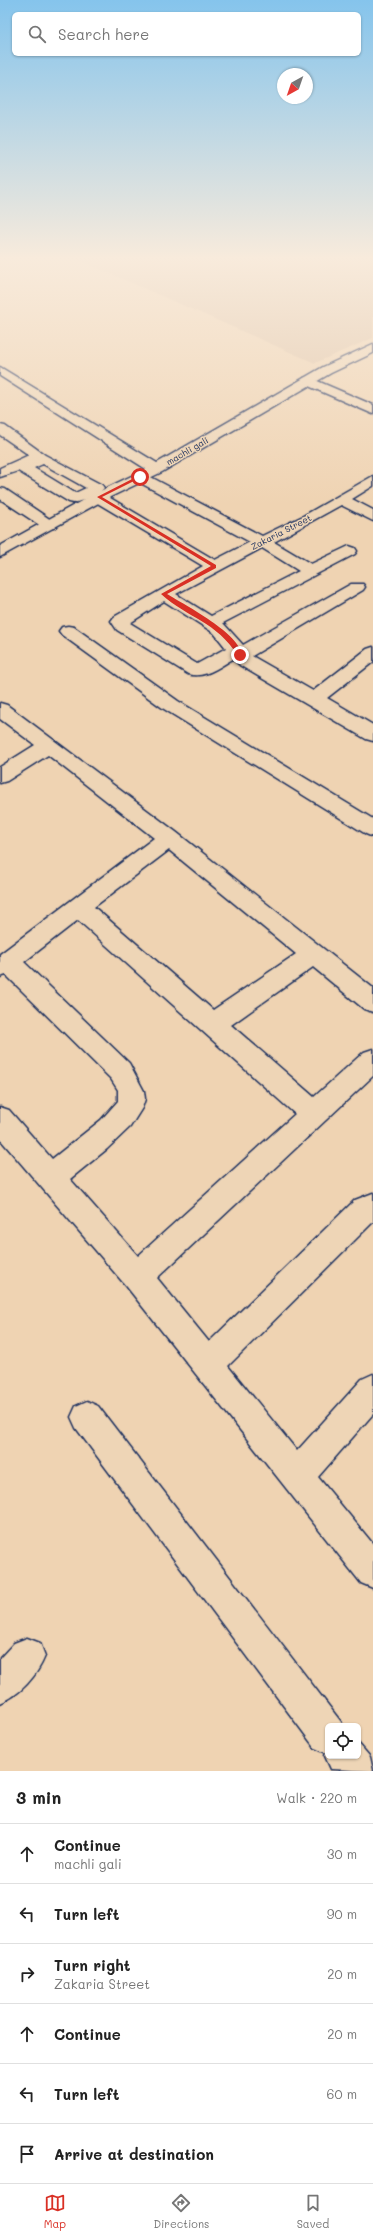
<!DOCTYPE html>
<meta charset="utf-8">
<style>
:root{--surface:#fff;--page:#f2f2f2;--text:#222;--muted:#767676;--line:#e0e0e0;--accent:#d93025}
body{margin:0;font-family:Mali,sans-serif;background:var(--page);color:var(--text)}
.controls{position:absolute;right:12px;bottom:12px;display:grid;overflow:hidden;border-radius:6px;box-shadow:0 1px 3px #0004}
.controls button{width:36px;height:36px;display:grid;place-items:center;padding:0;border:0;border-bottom:1px solid var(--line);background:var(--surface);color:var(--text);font:20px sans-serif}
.compass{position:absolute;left:277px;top:68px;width:36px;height:36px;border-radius:50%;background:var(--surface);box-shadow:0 1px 3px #0004;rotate:220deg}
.stop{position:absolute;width:12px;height:12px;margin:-9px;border:3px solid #d93025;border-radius:50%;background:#fff}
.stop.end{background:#d93025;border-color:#fff;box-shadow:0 1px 4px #0008}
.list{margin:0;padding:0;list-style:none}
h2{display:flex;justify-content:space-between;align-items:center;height:52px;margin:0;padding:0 16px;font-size:17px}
h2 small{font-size:13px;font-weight:400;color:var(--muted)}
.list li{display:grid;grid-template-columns:26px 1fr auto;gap:12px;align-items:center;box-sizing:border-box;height:60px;padding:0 16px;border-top:1px solid var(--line)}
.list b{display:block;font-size:15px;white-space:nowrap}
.list p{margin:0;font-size:13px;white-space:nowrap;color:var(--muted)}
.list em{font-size:13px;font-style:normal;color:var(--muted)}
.icon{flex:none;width:22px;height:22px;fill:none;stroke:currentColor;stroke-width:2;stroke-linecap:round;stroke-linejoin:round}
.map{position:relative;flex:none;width:373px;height:1771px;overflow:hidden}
.search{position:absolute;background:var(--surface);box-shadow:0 1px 3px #0004;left:12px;right:12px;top:12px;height:44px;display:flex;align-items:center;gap:10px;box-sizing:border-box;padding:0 14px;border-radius:6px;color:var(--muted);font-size:15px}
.sheet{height:412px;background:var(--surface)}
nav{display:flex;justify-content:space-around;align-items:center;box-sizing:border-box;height:56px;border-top:1px solid var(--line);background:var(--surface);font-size:11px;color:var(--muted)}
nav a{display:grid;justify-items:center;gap:2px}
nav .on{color:var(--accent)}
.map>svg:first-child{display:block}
.built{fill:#dfc4a8}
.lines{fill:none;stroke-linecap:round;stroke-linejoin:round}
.street-casing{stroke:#1b2f5e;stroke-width:3}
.secondary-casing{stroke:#1b2f5e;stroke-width:3}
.street{fill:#eed5b6;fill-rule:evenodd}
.secondary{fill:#eed5b6;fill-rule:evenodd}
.route{fill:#d93025}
.labels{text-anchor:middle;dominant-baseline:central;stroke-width:3;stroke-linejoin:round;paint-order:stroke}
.far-street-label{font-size:9px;fill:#1b2f5e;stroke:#eed5b6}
</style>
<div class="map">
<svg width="373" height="1771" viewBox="0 0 373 1771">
<rect width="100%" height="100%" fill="#efd3b2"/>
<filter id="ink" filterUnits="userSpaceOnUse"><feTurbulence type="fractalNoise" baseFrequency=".025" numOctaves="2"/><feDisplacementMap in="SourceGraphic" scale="8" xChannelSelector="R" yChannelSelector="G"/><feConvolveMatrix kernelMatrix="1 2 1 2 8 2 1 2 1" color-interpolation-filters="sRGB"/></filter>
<g filter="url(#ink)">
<path class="built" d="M72,257h301v81l-58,25z"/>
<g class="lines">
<g class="street-casing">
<g id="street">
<path d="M308,377l65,28v9l-69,-30 -2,-3 2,-3z"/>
<path d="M0,425l5,1 40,29 57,30 2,3 -4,4 115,68 35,-18 -115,-62 -2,-3 2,-3h10l117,62 41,-20 70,-40v10l-21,13 21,11v11l-32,-16 -67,37 37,22 38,-18 6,2 2,3 -2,3 -132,69 20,22 108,-61h12l2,3 -2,3 -111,66 61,35 54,-42 6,-2v15l-46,36 46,27v16l-7,-2 -125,-73 -8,-7c-14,8 -28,20 -45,15l-71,-44 -6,-9 3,-4 89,-51 -114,-68 -15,5 -5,-1 -51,-31 -18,6v-9l29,-13 -29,-20zM43,464l43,24 -11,5 -41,-25zM262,548l37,23 -88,45 -35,-22zM164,601l50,32 12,15 -29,16 -67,-41z"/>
<path d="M0,488l5,1 49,33 3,3 -3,3h-10l-44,-29z"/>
<path d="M68,626l6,1 104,74 195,118v18l-7,-3 -202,-125 -102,-74 -3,-4 3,-4z"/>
<path d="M0,703l7,2 169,127 197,156v24l-9,-3 -51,-42 -82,58 83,72 50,-45 9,-3v27l-216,202 52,64 146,-142 18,-7v29l-145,144 69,85 65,-72 11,-5v40l-55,63 55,67v44l-12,-5 -234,-296 -127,-148v-32l9,3 43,49 49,-39 17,-19v-11l-7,-11 -105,-104 -6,2v-23l154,-116 -106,-83 -41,26 -7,2v-16l35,-22 -35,-26zM169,850l127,104 -83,56 -119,-103zM78,920l217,194 -157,142 -68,-77 37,-30 23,-22 12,-19 3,-9 -1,-8 -15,-28 -105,-101z"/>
<path d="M87,1401l11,5 243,316 2,4h-15v30h30v-13l12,14 3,14 -42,-2 -6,-13 1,-3 -11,-5 -239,-320 -5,-11 5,-11z"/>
<path d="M27,1638l13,5 5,13c-8,20 -25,39 -45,47v-45l14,-15z"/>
</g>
</g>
<g class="secondary-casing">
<path id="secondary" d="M373,344v9l-42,20 -169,99 -58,28 -104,57v-11l94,-52 52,-25 -146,-93v-9l157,96 166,-96z"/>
</g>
<use href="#street" class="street"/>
<use href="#secondary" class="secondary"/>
</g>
</g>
<linearGradient id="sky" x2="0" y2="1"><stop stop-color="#85c4ec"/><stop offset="0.51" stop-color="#f8ebdc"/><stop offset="1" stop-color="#f8ebdc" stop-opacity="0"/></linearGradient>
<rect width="373" height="505" fill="url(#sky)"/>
<path class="route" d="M138,476l4,1 -40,20 114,68v3l-49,26c18,11 74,40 75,62h-4c-22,-35 -49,-37 -77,-62l50,-28 -114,-69z"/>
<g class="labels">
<g class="far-street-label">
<text transform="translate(187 451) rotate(-30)">machli gali</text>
<text transform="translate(281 532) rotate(-27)">Zakaria Street</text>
</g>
</g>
</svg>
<div class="controls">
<button><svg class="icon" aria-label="locate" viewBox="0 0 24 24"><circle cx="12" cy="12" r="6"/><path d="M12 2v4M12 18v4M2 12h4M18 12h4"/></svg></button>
</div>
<svg class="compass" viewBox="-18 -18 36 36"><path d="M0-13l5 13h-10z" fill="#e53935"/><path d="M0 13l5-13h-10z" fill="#767676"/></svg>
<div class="stop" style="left:140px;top:477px"></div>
<div class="stop end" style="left:240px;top:655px"></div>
<div class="search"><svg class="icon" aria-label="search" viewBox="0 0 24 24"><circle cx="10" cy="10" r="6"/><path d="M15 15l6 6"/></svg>Search here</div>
</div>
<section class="sheet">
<h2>3 min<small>Walk · 220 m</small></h2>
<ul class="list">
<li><svg class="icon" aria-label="ahead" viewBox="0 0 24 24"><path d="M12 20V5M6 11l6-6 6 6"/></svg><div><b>Continue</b><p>machli gali</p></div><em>30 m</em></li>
<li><svg class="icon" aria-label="left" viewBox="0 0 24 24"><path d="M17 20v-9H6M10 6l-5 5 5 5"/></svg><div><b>Turn left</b></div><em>90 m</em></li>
<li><svg class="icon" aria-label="right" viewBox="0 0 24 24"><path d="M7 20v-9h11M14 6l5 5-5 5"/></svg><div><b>Turn right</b><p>Zakaria Street</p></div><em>20 m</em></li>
<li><svg class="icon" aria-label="ahead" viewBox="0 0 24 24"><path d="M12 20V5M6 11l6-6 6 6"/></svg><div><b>Continue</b></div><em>20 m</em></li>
<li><svg class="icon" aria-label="left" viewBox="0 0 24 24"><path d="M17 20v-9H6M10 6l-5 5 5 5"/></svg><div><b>Turn left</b></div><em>60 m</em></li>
<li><svg class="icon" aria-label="arrive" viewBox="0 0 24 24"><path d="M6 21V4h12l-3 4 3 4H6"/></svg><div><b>Arrive at destination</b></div></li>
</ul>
</section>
<nav>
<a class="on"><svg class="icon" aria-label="map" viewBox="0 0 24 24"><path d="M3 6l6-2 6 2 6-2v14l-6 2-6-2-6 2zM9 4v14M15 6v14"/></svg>Map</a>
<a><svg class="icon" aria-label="directions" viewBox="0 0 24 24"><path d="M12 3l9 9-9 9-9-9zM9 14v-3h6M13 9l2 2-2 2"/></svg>Directions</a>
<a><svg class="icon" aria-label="saved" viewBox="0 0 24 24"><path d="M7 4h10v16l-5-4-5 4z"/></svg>Saved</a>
</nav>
